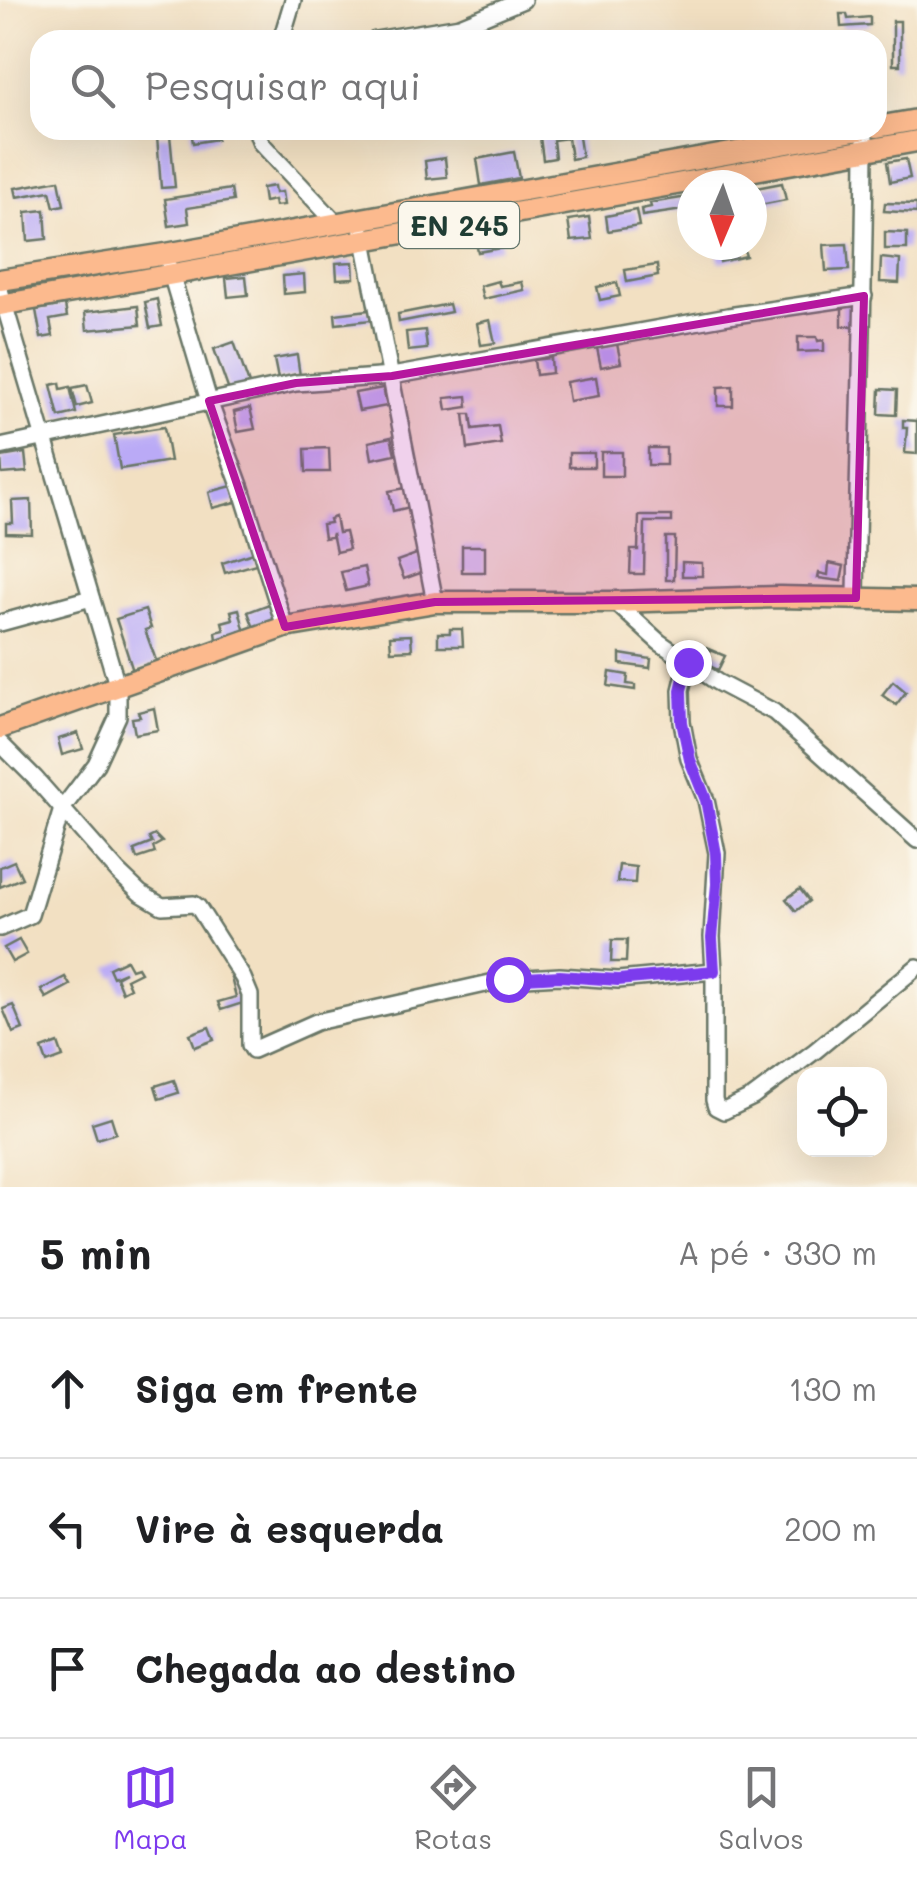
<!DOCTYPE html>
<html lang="pt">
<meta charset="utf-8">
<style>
:root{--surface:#fff;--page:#f2f2f2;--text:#202124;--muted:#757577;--line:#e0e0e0;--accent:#7c3aed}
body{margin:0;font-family:Mali,sans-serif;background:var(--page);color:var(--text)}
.controls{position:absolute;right:30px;bottom:30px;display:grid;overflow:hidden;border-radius:20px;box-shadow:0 10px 40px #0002}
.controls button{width:90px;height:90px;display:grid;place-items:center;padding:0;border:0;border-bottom:2px solid var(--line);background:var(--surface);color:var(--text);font:50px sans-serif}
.compass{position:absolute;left:677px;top:170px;width:90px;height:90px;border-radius:50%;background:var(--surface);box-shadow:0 10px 40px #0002;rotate:182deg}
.stop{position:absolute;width:30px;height:30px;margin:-22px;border:8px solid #7c3aed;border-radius:50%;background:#fff}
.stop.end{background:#7c3aed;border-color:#fff;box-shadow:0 2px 10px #0008}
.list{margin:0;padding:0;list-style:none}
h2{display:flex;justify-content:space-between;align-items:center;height:130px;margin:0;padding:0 40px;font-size:42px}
h2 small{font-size:32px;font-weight:400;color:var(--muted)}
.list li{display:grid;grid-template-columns:65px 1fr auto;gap:30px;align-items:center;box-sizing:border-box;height:140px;padding:0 40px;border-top:2px solid var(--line)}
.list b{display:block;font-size:38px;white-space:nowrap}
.list em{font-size:32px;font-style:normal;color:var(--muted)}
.icon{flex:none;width:55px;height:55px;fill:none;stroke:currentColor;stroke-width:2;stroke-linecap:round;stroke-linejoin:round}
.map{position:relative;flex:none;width:917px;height:1187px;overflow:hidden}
.search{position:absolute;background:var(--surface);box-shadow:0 10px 40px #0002;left:30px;right:30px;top:30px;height:110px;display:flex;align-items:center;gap:25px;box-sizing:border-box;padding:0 35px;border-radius:30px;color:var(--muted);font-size:38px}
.sheet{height:550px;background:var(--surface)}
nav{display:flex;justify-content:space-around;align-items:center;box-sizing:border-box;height:140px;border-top:2px solid var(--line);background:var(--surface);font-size:28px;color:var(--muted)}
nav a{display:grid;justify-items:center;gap:5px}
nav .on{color:var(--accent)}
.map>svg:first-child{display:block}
.building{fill:#baaaf6}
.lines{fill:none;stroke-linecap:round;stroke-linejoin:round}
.minor-casing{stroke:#697666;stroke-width:20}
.major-casing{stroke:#697666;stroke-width:25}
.minor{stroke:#fff;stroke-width:15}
.major{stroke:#fcba8e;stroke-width:20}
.route{stroke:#7c3aed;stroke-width:12}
.marked{fill:#b5179e;fill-opacity:0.2;stroke:#b5179e;stroke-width:8;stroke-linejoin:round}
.labels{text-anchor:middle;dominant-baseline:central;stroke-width:8;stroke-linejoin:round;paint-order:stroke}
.shield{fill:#fbf7ec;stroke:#61756b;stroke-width:2.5}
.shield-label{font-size:28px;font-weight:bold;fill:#1f3d34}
</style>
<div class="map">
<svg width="917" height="1187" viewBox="0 0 917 1187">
<rect width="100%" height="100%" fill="#fbf7ec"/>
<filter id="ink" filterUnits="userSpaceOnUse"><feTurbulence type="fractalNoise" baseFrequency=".01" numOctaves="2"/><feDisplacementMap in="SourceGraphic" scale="20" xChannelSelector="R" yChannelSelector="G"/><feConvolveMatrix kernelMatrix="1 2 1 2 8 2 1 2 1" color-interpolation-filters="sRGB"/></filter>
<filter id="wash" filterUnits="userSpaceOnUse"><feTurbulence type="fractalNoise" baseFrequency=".0048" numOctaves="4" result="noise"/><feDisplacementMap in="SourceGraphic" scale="40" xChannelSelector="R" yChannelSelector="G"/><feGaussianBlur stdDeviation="2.25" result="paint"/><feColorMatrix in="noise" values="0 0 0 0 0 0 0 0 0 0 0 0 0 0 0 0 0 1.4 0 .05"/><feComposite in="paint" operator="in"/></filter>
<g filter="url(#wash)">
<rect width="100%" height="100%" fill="#f2e0c2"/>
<g id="blocks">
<g class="building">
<path d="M840,14h7l1,5 22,-2v8l-29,2z"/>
<rect x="893" y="21" width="7" height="44"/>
<path d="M191,130h25l1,9 -24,4z"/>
<path d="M539,130h39l4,27 -11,2 -3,-21 -15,2 2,18 -12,2z"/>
<path d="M170,135l5,52 -14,1 -4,-52z"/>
<path d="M514,152l5,26 -38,7 -4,-26z"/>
<path d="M445,158l2,19 -20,2 -2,-18z"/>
<path d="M906,159l4,19 -20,4 -3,-20z"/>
<path d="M59,180l5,25 -10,2 -4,-16 -33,6 -2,-9z"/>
<path d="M782,183l4,17 -26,5 -4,-17z"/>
<path d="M274,186l1,7 7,-1 2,13 -9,1 -1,-6 -10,2 -2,-14z"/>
<path d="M231,189l2,12 -46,7 2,15 -20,3 -4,-27z"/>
<path d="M688,197l2,12 -48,7 -1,-7 10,-2 -1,-4z"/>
<path d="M885,203l32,1v9l-33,-2z"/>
<path d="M45,210l2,29 -19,2 -2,-29z"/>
<path d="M636,210l3,16 -31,5 -2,-15z"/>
<path d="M589,217l3,22 -21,2 -3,-21z"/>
<path d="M885,232l22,1v16h-22z"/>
<path d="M499,234l2,14 -23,4 -3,-14z"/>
<path d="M847,244l2,26 -23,1 -2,-26z"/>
<path d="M743,247l3,9 -26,6 -3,-9z"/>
<path d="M881,258l19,2 -1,23 -19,-1z"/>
<path d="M353,262l1,16 -17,1 -1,-16z"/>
<path d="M657,265l1,11 -31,6 -2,-12z"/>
<path d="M304,274l1,18 -21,2 -1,-18z"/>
<path d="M246,276l2,19 -20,2 -2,-19z"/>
<path d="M498,281l2,5 22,-4 2,8 -41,9 -3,-13z"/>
<path d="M617,283l3,13 -20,4 -3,-13z"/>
<path d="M157,299l5,27 -12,2 -5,-26z"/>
<rect x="842" y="303" width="17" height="23"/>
<path d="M449,304l2,8 -52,10 -1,-8z"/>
<path d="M65,305l2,12 -17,3 3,16 -12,2 -5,-28z"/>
<path d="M138,306l2,19 -53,5 -2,-18z"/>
<path d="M369,310l2,10 -35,4 -1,-10z"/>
<path d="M490,320l5,23 -14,2 -4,-22z"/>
<path d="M425,330l2,19 -19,2 -2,-19z"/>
<path d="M798,337h19l1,4 6,-1v11l-26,1z"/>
<path d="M234,342l16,45 -20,7 -16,-45z"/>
<path d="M617,344l4,19 -20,4 -4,-19z"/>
<path d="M297,355l3,21 -22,3 -4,-20z"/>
<path d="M551,358l1,15 -16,2 -2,-15z"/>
<path d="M596,377l3,19 -30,5 -3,-19z"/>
<path d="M60,383l1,6 9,-2 6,26 -17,4 -8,-32z"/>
<path d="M87,385l5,18 -15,4 -5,-19z"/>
<path d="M733,386v20h-15v-19z"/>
<path d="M383,388l4,18 -28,5 -4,-18z"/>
<path d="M880,389l17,1 -1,25 -17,-1z"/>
<path d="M467,396l1,11 -21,3 -2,-12z"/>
<path d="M250,408l5,21 -17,3 -4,-20z"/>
<path d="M464,414h7l2,15 25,-3 3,18 -33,5z"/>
<path d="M903,420l14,1v33l-12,-1 2,-25h-4z"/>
<path d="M164,427l6,34 -50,8 -6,-34z"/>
<path d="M391,437l4,17 -23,5 -3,-17z"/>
<path d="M329,448l1,24h-24l-1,-23z"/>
<rect x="648" y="448" width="18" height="17"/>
<rect x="601" y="452" width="21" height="24"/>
<path d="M25,453l2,19 -25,2 -1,-17z"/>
<rect x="569" y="453" width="25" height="14"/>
<path d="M232,486l4,16 -23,6 -4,-16z"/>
<path d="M406,488l4,19 -17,4 -4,-20z"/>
<path d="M31,500l1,34 -26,-1v-10h7l-1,-22z"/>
<path d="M639,516h33v6h-27l-1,52h-14l1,-24h7z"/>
<path d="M335,517l3,16 7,-1 4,17 -13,3 -4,-19 -1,4 -7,1 -2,-14 8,-1 -1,-4z"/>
<path d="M666,537h9l-1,43h-8z"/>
<rect x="462" y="546" width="23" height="26"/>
<path d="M253,553l3,11 -31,9 -3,-10z"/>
<path d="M419,553l7,18 -22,8 -7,-18z"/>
<path d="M682,562l20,1v13h-20z"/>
<path d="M829,563l15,3 -3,15 -23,-3 1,-5 9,2z"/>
<path d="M364,567l4,19 -22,5 -5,-19z"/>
<path d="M269,604l7,16 -22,8 -6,-16z"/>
<path d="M239,609l6,24 -28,7 -1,-8 8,-2 -2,-8 11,-3 -2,-8z"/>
<path d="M145,610l6,18 -6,2 12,33 -24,8 -17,-52z"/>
<path d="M450,629h12l1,17h-25v-13h12z"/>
<path d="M411,635l1,15 -21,1 -1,-15z"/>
<path d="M706,648l19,8 -7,14 -18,-8z"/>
<path d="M620,654l31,5 -1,9 -30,-4z"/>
<path d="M610,672l18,3 -1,9 8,1v5l-27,-4z"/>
<path d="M893,681l13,11 -10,13 -14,-10z"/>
<path d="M154,708l4,22 -23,4 -3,-16 8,-1 -2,-5z"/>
<path d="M78,733l5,16 -21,6 -4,-16z"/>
<path d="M155,835l7,7 -9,5 2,6 -18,6 -3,-9 18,-7 -3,-5z"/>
<path d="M14,861l8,17 -22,9v-20z"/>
<path d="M619,865l17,2 -1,16 -18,-1z"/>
<path d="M800,889l9,12 -13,10 -10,-12z"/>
<path d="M19,940l8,14 -15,8 -8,-14z"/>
<path d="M612,940h15l-1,22h-15z"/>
<path d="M126,960l5,9 6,-2 3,5 -14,7 4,9 -8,4 -6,-15 9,-5 -12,5 -4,-9z"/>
<path d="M239,976l7,26 -25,8 -3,-8 18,-5 -5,-19z"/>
<path d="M65,977l5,8 -24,13 -5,-8z"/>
<path d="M13,1005l10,24 -10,4 -10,-24z"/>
<path d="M209,1027l5,13 -19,7 -5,-13z"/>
<path d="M58,1043l5,14 -16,6 -5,-14z"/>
<path d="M174,1080l4,13 -19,6 -4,-13z"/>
<path d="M111,1117l5,16 -19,6 -5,-16z"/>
</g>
</g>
</g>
<g filter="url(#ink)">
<use href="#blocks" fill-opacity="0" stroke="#697666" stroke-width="2.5"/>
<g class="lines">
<g class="minor-casing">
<g id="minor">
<path d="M281,40l12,-40"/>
<path d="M375,40l85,-14 63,-26"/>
<path d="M256,130l5,13 76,81"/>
<path d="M360,220l75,382"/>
<path d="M169,267l40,134 32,87 44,139"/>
<path d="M0,290l118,398v28l-22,48 -34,45 -32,106 -30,13"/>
<path d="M0,447l296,-64 96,-7 336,-60 136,-20"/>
<path d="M856,598c2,-156 9,-312 9,-468"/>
<path d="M615,602l44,40 58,40 57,30 143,128"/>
<path d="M0,623l91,-25"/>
<path d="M688,662l-7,28 1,32 7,37 17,41 11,53 -5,84 2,34v129l2,7 8,4 29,-14 62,-46 102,-84"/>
<path d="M0,743l35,35 83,94 22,21 22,13 32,-2 4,3 45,71 7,17v50l3,5 63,-28 192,-43 52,-3 58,4 96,-9"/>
</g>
</g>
<g class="major-casing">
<g id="major">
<path d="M877,127l40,-7"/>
<path d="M0,280l166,-26 694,-124"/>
<path d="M0,305l917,-164"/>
<path d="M0,728l285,-101 150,-25h180l164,-5 138,3"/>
</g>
</g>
<use href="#minor" class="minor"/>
<use href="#major" class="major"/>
</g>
</g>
<g class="lines" filter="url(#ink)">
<path class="route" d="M508,979l52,-3 58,4 96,-9 -2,-33 5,-54 -1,-30 -10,-54 -16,-40 -8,-38 -1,-32 7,-28"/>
</g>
<path class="marked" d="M864,296l-8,302 -421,4 -150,25 -76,-226 87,-18 96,-7z"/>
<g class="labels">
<rect class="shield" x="399" y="202" width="120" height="46" rx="8"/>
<g class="shield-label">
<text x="459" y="225">EN 245</text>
</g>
</g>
</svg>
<div class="controls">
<button><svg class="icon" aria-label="locate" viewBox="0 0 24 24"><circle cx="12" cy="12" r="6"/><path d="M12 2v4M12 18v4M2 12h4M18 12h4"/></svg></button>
</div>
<svg class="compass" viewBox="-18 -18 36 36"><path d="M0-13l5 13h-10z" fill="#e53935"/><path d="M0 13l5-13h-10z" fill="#757577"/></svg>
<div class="stop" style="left:508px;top:979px"></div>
<div class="stop end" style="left:688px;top:662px"></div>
<div class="search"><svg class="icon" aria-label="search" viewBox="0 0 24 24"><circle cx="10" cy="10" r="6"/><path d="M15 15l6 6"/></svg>Pesquisar aqui</div>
</div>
<section class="sheet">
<h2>5 min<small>A pé · 330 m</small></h2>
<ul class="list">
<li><svg class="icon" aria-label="ahead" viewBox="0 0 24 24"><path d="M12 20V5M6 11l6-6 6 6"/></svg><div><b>Siga em frente</b></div><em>130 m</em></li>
<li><svg class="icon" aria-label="left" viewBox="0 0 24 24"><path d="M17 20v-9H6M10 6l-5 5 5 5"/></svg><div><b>Vire à esquerda</b></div><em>200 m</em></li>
<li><svg class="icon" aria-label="arrive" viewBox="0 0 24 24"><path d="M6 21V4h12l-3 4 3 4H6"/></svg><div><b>Chegada ao destino</b></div></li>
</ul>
</section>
<nav>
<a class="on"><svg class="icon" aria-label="map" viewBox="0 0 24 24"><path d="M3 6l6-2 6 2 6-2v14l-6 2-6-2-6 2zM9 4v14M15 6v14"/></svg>Mapa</a>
<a><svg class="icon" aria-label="directions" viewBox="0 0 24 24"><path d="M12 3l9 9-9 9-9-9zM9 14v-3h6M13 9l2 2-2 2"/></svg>Rotas</a>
<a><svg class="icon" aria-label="saved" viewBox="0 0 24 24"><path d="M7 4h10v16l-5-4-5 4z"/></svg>Salvos</a>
</nav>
